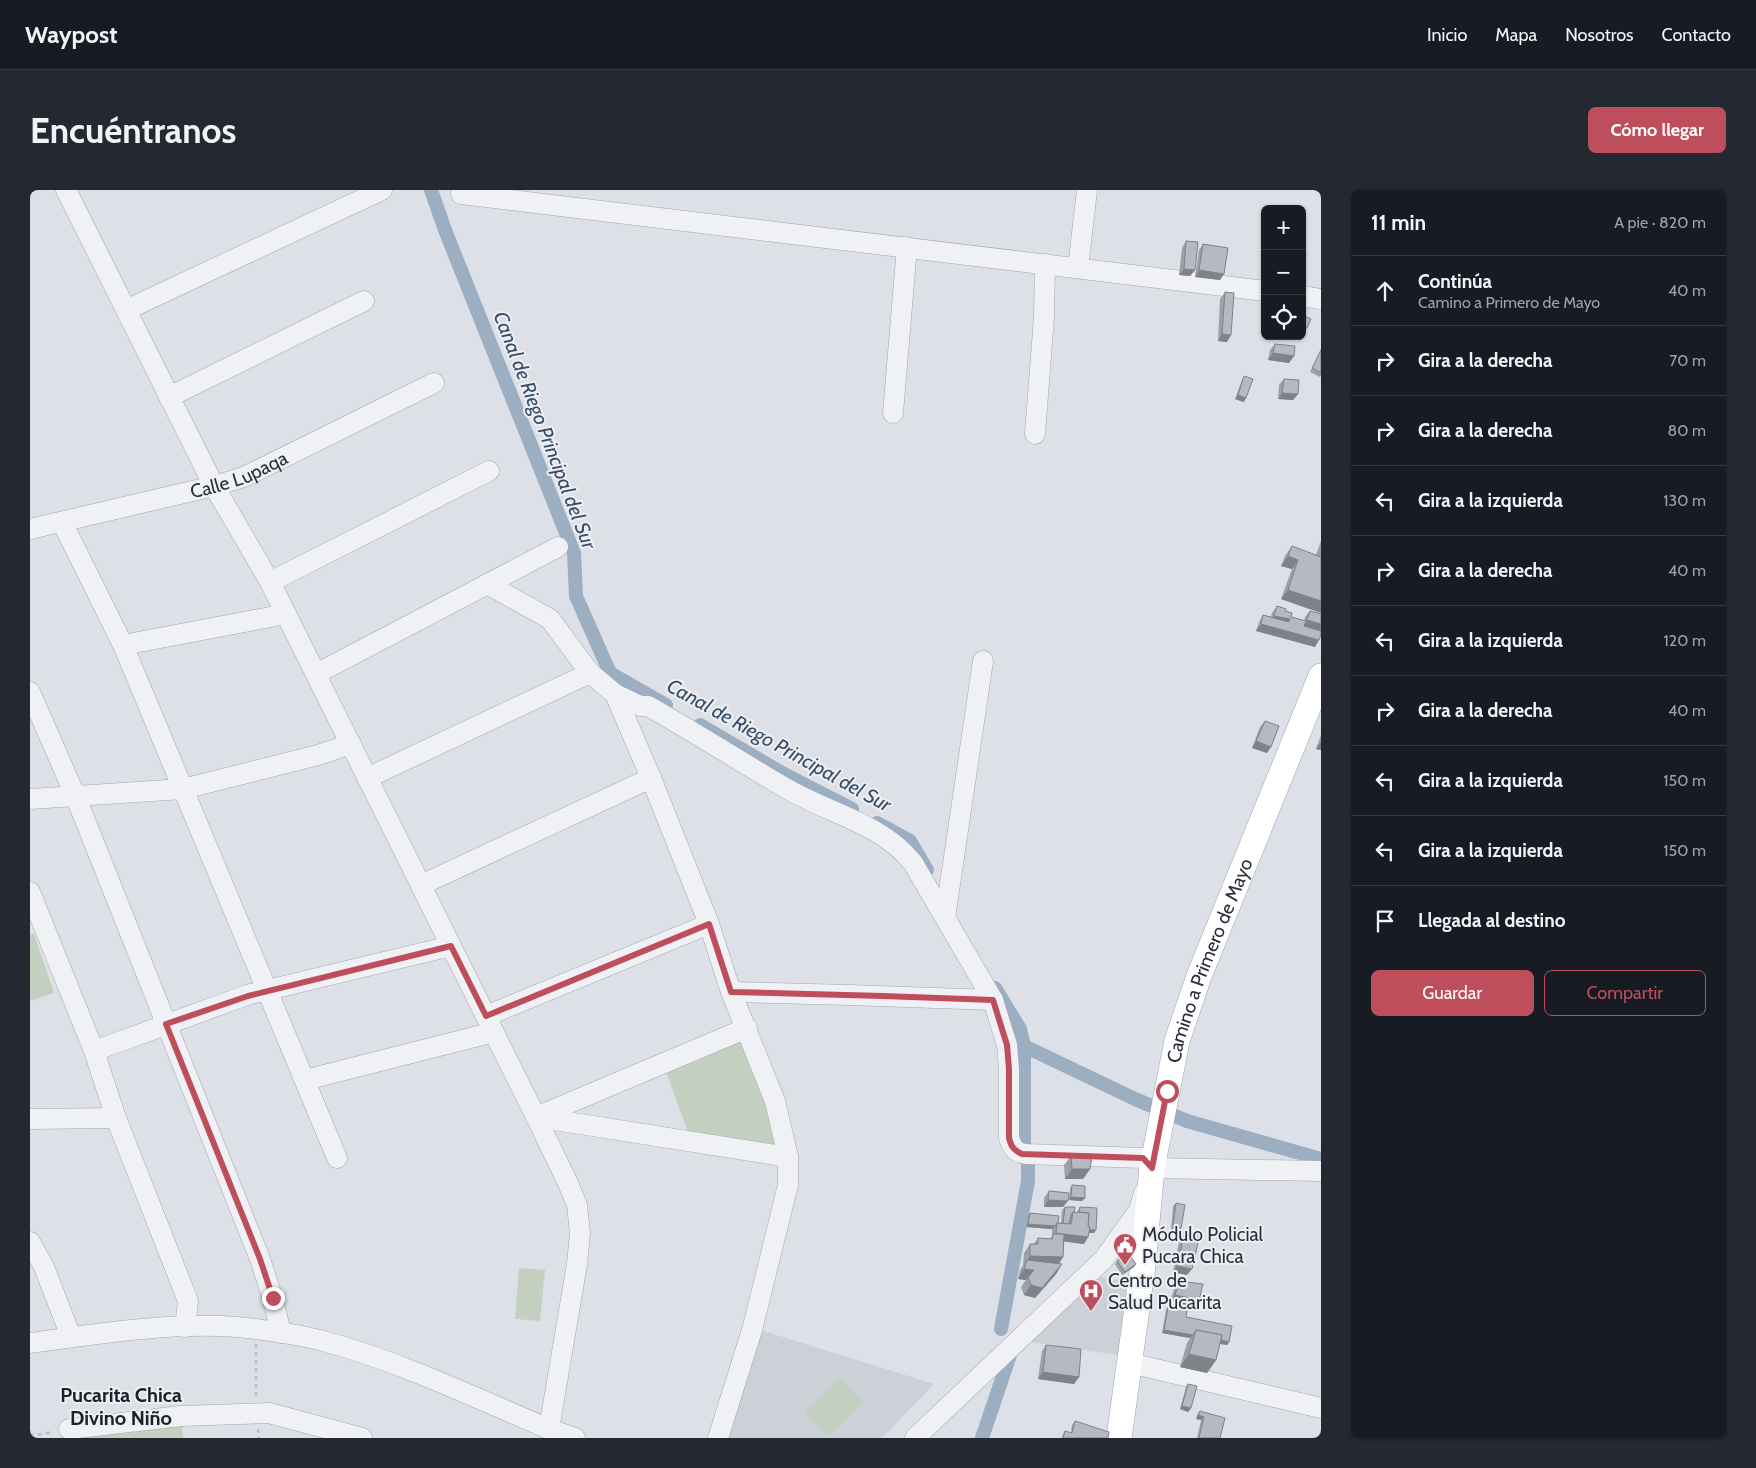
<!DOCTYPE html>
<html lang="es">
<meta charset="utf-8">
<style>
:root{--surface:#171b24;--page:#242831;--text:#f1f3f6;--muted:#9ea1a6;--line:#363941;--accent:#bf4e5c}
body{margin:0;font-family:Cabin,sans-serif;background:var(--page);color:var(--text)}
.controls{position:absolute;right:15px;top:15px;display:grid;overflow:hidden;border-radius:8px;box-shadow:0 1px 4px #0004}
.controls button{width:45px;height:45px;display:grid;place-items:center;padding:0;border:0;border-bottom:1px solid var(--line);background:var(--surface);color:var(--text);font:25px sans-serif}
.stop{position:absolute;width:15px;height:15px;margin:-11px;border:4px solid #bf4e5c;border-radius:50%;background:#fff}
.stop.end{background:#bf4e5c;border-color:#fff;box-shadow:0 1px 5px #0008}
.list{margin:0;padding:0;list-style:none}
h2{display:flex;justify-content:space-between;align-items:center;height:65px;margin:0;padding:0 20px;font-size:21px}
h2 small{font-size:16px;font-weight:400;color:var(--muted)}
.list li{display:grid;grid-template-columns:32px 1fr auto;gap:15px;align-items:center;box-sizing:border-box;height:70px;padding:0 20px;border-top:1px solid var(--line)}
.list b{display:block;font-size:19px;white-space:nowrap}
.list p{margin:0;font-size:16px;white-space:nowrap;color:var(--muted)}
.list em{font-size:16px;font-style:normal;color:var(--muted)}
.actions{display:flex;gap:10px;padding:15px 20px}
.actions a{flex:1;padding:11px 0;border:1px solid var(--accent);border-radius:8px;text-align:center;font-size:18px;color:var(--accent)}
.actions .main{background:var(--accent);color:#fff}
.icon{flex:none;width:28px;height:28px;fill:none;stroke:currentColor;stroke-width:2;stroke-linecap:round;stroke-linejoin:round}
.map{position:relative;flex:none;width:1291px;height:1248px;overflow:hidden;border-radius:8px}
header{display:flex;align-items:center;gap:30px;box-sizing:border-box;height:70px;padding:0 25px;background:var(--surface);border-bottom:1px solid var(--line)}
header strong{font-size:24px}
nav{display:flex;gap:28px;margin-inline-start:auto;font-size:18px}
.intro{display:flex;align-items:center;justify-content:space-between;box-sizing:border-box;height:120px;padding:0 30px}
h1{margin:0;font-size:35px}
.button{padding:12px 22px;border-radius:8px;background:var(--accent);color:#fff;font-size:18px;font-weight:700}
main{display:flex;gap:30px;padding:0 30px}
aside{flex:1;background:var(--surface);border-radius:8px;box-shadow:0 1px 4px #0004}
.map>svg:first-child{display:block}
.built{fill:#ccd0d7}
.green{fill:#c3cfbf}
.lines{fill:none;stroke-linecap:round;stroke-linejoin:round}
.canal{stroke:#9caec2;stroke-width:14}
.minor-casing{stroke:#a3a7af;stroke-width:21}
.major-casing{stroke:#9ea5b0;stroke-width:26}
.path{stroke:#b8bbc0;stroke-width:2.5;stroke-dasharray:4 4;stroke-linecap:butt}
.minor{stroke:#f0f1f4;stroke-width:20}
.major{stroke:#fff;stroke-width:25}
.wall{fill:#9ca0a7}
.shaded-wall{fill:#7f8288}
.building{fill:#b5bac2;stroke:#7f8288}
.route{stroke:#bf4e5c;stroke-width:6}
.labels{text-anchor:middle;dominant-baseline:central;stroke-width:4;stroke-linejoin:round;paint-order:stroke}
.street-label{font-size:19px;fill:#282f3b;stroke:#edeff3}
.poi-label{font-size:19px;fill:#282f3b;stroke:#edeff3;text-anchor:start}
.water-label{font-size:20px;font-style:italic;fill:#374d6a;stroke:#edeff3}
.neighbourhood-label{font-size:20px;font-weight:bold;fill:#1b202b;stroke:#edeff3}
</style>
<header>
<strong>Waypost</strong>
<nav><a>Inicio</a><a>Mapa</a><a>Nosotros</a><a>Contacto</a></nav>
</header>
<div class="intro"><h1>Encuéntranos</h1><a class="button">Cómo llegar</a></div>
<main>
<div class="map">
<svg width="1291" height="1248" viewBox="0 0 1291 1248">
<rect width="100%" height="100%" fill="#dde0e6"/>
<g class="built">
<path d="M1064,1086l36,6 -12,73 -93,-14z"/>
<path d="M727,1139l177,55 -52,54h-159z"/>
</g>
<g class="green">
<path d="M4,744l20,59 -24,8v-66z"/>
<path d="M711,848l30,70 8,40 -91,-16 -22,-60z"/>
<path d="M489,1078l26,2 -5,51 -25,-2z"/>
<path d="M809,1188l25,24 -35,35 -24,-24z"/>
<path d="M152,1232l1,16h-110z"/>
</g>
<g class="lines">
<g class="canal">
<path d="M401,0l14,40 129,323 2,43 34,77 56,32"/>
<path d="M670,535l82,48 70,36"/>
<path d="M847,633l33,18 17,29"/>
<path d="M965,798l25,41 4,17 111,53 52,22 134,38"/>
<path d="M971,1139l27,-148v-19l-4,-15v-101"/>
<path d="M952,1248l28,-83"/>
</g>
<g class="minor-casing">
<g id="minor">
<path d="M36,0l148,296 56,96 266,535 31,64 10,24 3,28 -3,31 -28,165"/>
<path d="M431,4l804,97"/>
<path d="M1048,78l9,-78"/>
<path d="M1272,106l19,3"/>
<path d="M96,120l256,-120"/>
<path d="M139,207l195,-96"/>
<path d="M863,223l14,-166"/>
<path d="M1005,244l9,-117 1,-53"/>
<path d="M32,332l61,123 214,513"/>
<path id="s1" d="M0,339l184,-43 30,-9 190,-94"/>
<path d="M240,392l219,-111"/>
<path d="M457,394l63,35 40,54 25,21 25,12h8c48,27 94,57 141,84 42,24 93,34 124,73l80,137 14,45 2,24v69c3,9 6,15 17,16l117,4 9,10 169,3"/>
<path d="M93,455l163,-31"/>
<path d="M286,484l242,-127"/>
<path d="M0,502l45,103 185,464 13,40 8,34"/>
<path d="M585,504l36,84 58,146 22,68 44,109 13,56v28l-36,145 -34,108"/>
<path d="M337,588l223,-105"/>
<path d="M0,609l153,-10 135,-34 33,-11"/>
<path d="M391,695l230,-107"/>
<path d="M0,702l64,159 22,67 72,183 -3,26"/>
<path d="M915,728l38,-257"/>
<path d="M701,802l118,3 144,5"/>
<path d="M456,826l223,-92"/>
<path d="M717,838l-211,89 252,40"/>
<path d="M64,861l153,-56 204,-49"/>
<path d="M275,890l189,-48"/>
<path d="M0,929l86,-1"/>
<path d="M0,1052l14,25 27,70"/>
<path d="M0,1153c65,-9 142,-21 207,-16 30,3 61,7 90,15 76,21 149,56 222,87l26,9"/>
<path d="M1100,1173l191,45"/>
<path d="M39,1239l112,-13 88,-3 93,25"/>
<path d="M885,1248l189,-179 35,-49 5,-17"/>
</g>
</g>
<g class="major-casing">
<g id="major">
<path id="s2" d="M1089,1248l24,-173 9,-97 25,-127 22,-65 122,-300"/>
</g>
</g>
<g class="path">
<path d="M226,1154v54"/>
<path d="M228,1239l1,9"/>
<path d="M0,1246l23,-4"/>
</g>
<use href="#minor" class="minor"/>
<use href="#major" class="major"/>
</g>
<g class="wall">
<path d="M1156,51l9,29 -5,6 -11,-1 3,-27z"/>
<path d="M1173,54l17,36 -25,-3 4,-27z"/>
<path d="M1195,102l2,50 -9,-1 2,-42z"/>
<path d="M1245,154l19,12 -5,7 -21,-3 2,-10z"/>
<path d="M1291,159v26l-1,2 -10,-5z"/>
<path d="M1214,186v26l-9,-3 7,-19z"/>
<path d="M1254,189l14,15 -5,6 -15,-1 1,-14z"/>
<path d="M1291,351v72l-40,-14 11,-30 -11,-3 4,-10 7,-10 24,9z"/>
<path d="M1247,416l8,5 6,6 13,4 1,-4 5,-6 5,36 -59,-16 3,-9 4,-7 8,2 1,-4z"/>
<path d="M1235,531l2,32 -15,-5 8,-21z"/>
<path d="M1291,545v15l-5,-1z"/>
<path d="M1041,966l19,13 -7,10h-18l-1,-14z"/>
<path d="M1042,995l13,13 -3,3 -13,-1 1,-11z"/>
<path d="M1019,1001l14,16h-19v-9z"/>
<path d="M1146,1013l3,28 -8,-1 2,-24z"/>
<path d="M1035,1017l9,5h3l3,-5 14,26h-5l-1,4 -4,7 -20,-3 -1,16 -4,7h3l-6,10 -21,24 -11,-3 -3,-8 5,-7 -8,-1 2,-9 3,-5 1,-12 6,-9h4l4,-6 12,1 2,-3v-7l-26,-2 2,-11 2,-3 31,10 1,-13z"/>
<path d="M1155,1040l2,45 -14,-3 7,-35z"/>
<path d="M1087,1071l17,6 -12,8 -7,-11z"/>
<path d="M1149,1091l20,19 -5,7 -24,-6 5,-14z"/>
<path d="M1138,1117l61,35 -2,3 -7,-1 -4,16 -9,13 -27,-6 7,-24 3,-5 -28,-5 4,-23z"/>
<path d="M1016,1155l33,32 -5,7 -36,-5 4,-28z"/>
<path d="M1158,1194l3,24 -3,4 -8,-3 6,-22z"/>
<path d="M1170,1221l20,27h-23l4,-18 -5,-1 1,-4z"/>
<path d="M1045,1231l33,17h-46l1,-4 2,-3 6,2 1,-8z"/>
</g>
<g class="shaded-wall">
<path d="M1154,79l11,1 -5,6 -11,-1z"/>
<path d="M1169,80l25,4 -4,6 -25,-3z"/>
<path d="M1272,136l5,2 -2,3 -3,-1z"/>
<path d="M1192,144l9,1 -4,7 -9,-1z"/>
<path d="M1243,163l21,3 -5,7 -21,-3z"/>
<path d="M1252,203l16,1 -5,6 -15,-1z"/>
<path d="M1208,205l8,3 -2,4 -9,-3z"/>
<path d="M1258,366l10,4 -6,9 -11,-3z"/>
<path d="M1258,400l33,11v12l-40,-14z"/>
<path d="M1244,426l16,3 -5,7 -15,-4z"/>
<path d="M1277,430l14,4v8l-19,-6z"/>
<path d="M1231,434l58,16 -4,7 -59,-16z"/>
<path d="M1226,551l15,6 -4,6 -15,-5z"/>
<path d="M1291,552v8l-5,-1z"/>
<path d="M1042,979h18l-7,10h-18z"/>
<path d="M1041,1007l14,1 -3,3 -13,-1z"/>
<path d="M1018,1010l20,1 -5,6h-19z"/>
<path d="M998,1034l27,2 -3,3 -26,-2z"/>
<path d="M1143,1036l8,2 -2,3 -8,-1z"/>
<path d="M1056,1040h10l-2,3h-10z"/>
<path d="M1026,1043l32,4 -4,7 -33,-4z"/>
<path d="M1000,1066l33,1 -7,10 -29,-6z"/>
<path d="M1032,1074l-6,10 -21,24 -11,-3 7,-10z"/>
<path d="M1106,1074l-2,3 -12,8 3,-3z"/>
<path d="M1147,1076l15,3 -5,6 -14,-3z"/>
<path d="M994,1079l10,1 -8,10 -8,-1z"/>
<path d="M1145,1105l24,5 -5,7 -24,-6z"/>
<path d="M1134,1140l29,5 -3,3 -28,-5z"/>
<path d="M1165,1145l34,7 -2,3 -34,-6z"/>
<path d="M1159,1164l27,6 -9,13 -27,-6z"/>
<path d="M1013,1182l36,5 -5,7 -36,-5z"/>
<path d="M1152,1216l9,2 -3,4 -8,-3z"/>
<path d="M1168,1225l6,2 -3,3 -5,-1z"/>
</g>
<g class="building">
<path d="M1156,51l12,1 -3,28 -11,-1z"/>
<path d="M1173,54l25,4 -4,26 -25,-4z"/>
<path d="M1195,102l9,1 -3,42 -9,-1z"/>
<path d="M1275,126l6,3 -4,9 -5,-2v-3z"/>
<path d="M1245,154l20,2 -1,10 -21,-3z"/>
<path d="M1291,160v23l-9,-5z"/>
<path d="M1214,186l9,3 -7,19 -8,-3z"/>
<path d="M1254,189l15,1 -1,14 -16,-1z"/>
<path d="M1262,356l29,11v44l-33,-11 10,-30 -10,-4z"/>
<path d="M1247,416l9,3 -1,2 7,2 -1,4 15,4 -2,5 17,5v4l-2,5 -58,-16 2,-9 26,7 1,-3 -16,-3z"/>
<path d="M1280,421l11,3v10l-14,-4z"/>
<path d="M1235,531l14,5 -8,21 -15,-6z"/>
<path d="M1041,966h21l-2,13h-18z"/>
<path d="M1042,995l13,1v12l-14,-1z"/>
<path d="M1019,1001l20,2 -1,8 -20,-1z"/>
<path d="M1146,1013l9,2 -4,23 -8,-2z"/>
<path d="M1035,1017h10l-1,5h-1l-2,3 -2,9h-6z"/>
<path d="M1050,1017l17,1 -1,22h-7l1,-3 -2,-1 1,-13 -10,-1z"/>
<path d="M1043,1022l16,1 -1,13 2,1 -2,10 -32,-4 1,-10 14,1z"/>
<path d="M1000,1023l29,3 -1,7h-1l-2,3 -27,-2z"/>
<path d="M1155,1040l15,4 -8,35 -15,-3z"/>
<path d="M1023,1044h11l-1,23 -33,-1v-12h8v-6l14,1z"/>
<path d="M1098,1063l8,11 -11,8 -8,-11z"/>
<path d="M997,1070l35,4 -20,24 -11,-3 -3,-8 6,-7 -10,-1z"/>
<path d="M1149,1091l24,3 -4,16 -24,-5z"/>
<path d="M1138,1117l19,4 -1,6 46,9 -3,16 -8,-2 1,-5 -26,-5 -3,5 -29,-5z"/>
<path d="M1166,1140l26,5 -6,25 -27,-6z"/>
<path d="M1016,1155l35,4 -2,28 -36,-5z"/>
<path d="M1158,1194l9,2 -6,22 -9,-2z"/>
<path d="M1170,1221l25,7 -5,20h-21l5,-21 -6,-2z"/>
<path d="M1045,1231l34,11 -1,6h-45l2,-7 7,2z"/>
</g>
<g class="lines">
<path class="route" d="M243,1108l-13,-39 -94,-235 82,-28 203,-50 35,70 223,-92 22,68 152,4 110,4 14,45 2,24v69c2,8 4,12 13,16l121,4 9,10 15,-77"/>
</g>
<defs>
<g id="civic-pin" transform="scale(1.25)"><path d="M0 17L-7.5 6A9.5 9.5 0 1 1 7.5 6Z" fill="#bf4e5c" stroke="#edeff3"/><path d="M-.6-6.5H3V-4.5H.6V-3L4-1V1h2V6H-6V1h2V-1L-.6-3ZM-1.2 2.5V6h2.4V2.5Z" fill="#fff"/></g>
<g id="hospital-pin" transform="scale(1.25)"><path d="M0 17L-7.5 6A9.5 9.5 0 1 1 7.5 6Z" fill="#bf4e5c" stroke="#edeff3"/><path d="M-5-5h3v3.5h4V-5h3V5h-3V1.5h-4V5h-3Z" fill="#fff"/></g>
</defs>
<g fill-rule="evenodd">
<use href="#civic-pin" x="1095" y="1055"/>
<use href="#hospital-pin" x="1061" y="1101"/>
</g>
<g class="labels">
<g class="street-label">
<text stroke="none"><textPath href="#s1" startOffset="216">Calle Lupaqa</textPath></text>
<text stroke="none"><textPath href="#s2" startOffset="488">Camino a Primero de Mayo</textPath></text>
</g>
<g class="poi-label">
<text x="1112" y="1044">Módulo Policial<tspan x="1112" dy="22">Pucara Chica</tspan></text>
<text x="1078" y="1090">Centro de<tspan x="1078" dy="22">Salud Pucarita</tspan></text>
</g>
<g class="water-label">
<text transform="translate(515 240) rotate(69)">Canal de Riego Principal del Sur</text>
<text transform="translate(749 555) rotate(29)">Canal de Riego Principal del Sur</text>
</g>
<g class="neighbourhood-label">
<text x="91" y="1205">Pucarita Chica<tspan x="91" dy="23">Divino Niño</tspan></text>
</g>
</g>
</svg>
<div class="controls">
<button>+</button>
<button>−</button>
<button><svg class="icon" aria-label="locate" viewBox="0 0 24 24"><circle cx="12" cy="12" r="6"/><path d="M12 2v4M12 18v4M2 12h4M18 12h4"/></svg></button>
</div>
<div class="stop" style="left:1137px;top:901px"></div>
<div class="stop end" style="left:243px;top:1108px"></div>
</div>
<aside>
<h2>11 min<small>A pie · 820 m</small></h2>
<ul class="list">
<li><svg class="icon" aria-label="ahead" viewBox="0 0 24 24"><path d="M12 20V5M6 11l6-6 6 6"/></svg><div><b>Continúa</b><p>Camino a Primero de Mayo</p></div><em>40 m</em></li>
<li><svg class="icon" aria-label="right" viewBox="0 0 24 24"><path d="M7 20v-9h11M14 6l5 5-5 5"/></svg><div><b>Gira a la derecha</b></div><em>70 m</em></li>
<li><svg class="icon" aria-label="right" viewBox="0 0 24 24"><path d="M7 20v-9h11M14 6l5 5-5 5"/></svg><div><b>Gira a la derecha</b></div><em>80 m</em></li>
<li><svg class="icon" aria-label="left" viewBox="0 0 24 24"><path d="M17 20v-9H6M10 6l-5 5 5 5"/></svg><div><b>Gira a la izquierda</b></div><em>130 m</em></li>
<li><svg class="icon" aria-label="right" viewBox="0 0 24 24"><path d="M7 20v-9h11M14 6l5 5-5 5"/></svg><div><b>Gira a la derecha</b></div><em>40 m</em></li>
<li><svg class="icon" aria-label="left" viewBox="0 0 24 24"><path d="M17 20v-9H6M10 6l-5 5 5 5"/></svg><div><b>Gira a la izquierda</b></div><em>120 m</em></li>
<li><svg class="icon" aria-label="right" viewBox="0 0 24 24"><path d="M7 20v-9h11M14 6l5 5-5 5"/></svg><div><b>Gira a la derecha</b></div><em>40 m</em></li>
<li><svg class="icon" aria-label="left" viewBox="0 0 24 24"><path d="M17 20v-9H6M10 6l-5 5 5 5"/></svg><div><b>Gira a la izquierda</b></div><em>150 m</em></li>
<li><svg class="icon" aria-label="left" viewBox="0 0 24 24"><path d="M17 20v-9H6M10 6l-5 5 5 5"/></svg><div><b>Gira a la izquierda</b></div><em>150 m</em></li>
<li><svg class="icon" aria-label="arrive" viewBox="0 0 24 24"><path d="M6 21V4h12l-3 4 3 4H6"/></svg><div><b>Llegada al destino</b></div></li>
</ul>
<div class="actions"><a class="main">Guardar</a><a>Compartir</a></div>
</aside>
</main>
